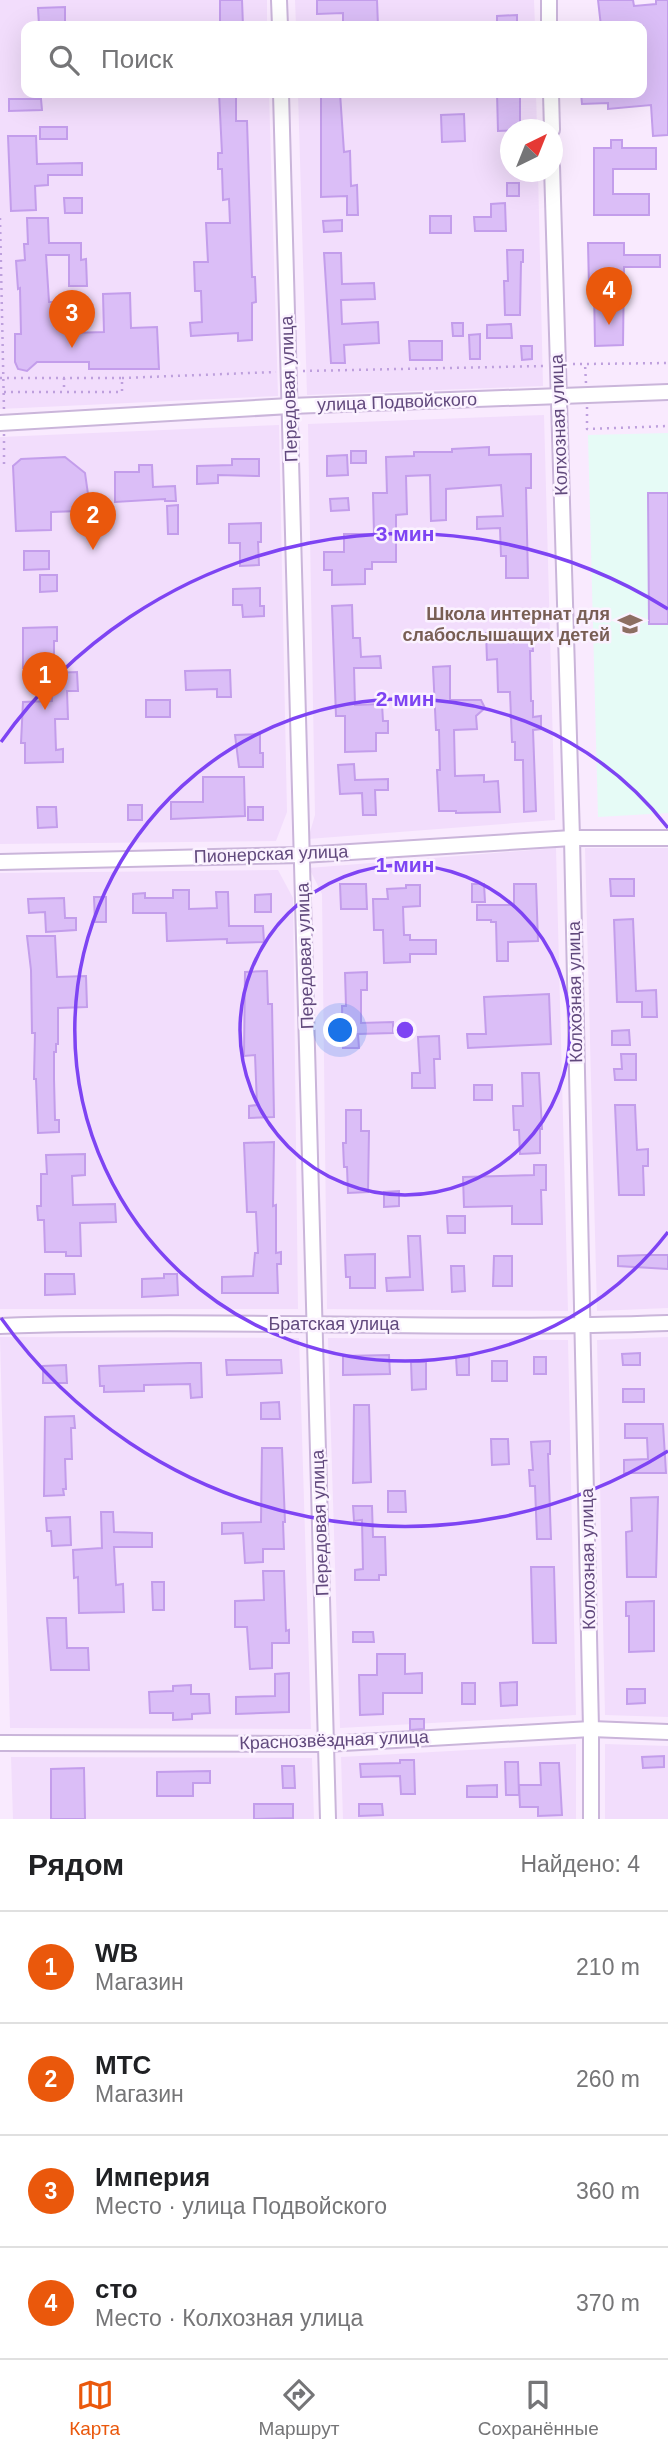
<!DOCTYPE html>
<html lang="ru">
<meta charset="utf-8">
<style>
:root{--surface:#fff;--page:#f2f2f2;--text:#202124;--muted:#757577;--line:#e0e0e0;--accent:#ea580c}
body{margin:0;font-family:Arial,sans-serif;background:var(--page);color:var(--text)}
.compass{position:absolute;left:500px;top:119px;width:63px;height:63px;border-radius:50%;background:var(--surface);box-shadow:0 7px 28px #0002;rotate:43deg}
.you{position:absolute;left:341px;top:1031px;width:24px;height:24px;margin:-18px;border:5px solid #fff;border-radius:50%;background:#1a73e8;box-shadow:0 0 0 10px #1a73e833}
.badge{display:grid;place-items:center;width:46px;height:46px;border-radius:50%;background:var(--accent);color:#fff;font-size:23px;font-weight:700}
.pin{position:absolute;translate:-50% -58px;filter:drop-shadow(0 2px 4px #0008)}
.pin::after{content:'';position:absolute;top:37px;width:24px;height:21px;background:inherit;clip-path:polygon(0 0,100% 0,50% 100%)}
.list{margin:0;padding:0;list-style:none}
h2{display:flex;justify-content:space-between;align-items:center;height:91px;margin:0;padding:0 28px;font-size:30px}
h2 small{font-size:23px;font-weight:400;color:var(--muted)}
.list li{display:grid;grid-template-columns:46px 1fr auto;gap:21px;align-items:center;box-sizing:border-box;height:112px;padding:0 28px;border-top:2px solid var(--line)}
.list b{display:block;font-size:26px;white-space:nowrap}
.list p{margin:0;font-size:23px;white-space:nowrap;color:var(--muted)}
.list em{font-size:23px;font-style:normal;color:var(--muted)}
.icon{flex:none;width:38px;height:38px;fill:none;stroke:currentColor;stroke-width:2;stroke-linecap:round;stroke-linejoin:round}
.map{position:relative;flex:none;width:668px;height:1819px;overflow:hidden}
.search{position:absolute;background:var(--surface);box-shadow:0 7px 28px #0002;left:21px;right:21px;top:21px;height:77px;display:flex;align-items:center;gap:18px;box-sizing:border-box;padding:0 24px;border-radius:14px;color:var(--muted);font-size:26px}
.sheet{height:539px;background:var(--surface)}
nav{display:flex;justify-content:space-around;align-items:center;box-sizing:border-box;height:98px;border-top:2px solid var(--line);background:var(--surface);font-size:19px;color:var(--muted)}
nav a{display:grid;justify-items:center;gap:4px}
nav .on{color:var(--accent)}
.map>svg:first-child{display:block}
.residential{fill:#f2ddfc}
.education{fill:#e6fbf6}
.building{fill:#dbbef7;stroke:#c39deb;stroke-width:2}
.lines{fill:none;stroke-linecap:round;stroke-linejoin:round}
.minor-casing{stroke:#cab5da;stroke-width:18}
.path{stroke:#bea0dd;stroke-width:2.5;stroke-dasharray:2 5;stroke-linecap:butt}
.minor{stroke:#fff;stroke-width:14}
.ring{fill:none;stroke:#7e44f3;stroke-width:3.5}
.labels{text-anchor:middle;dominant-baseline:central;stroke-width:5;stroke-linejoin:round;paint-order:stroke}
.street-label{font-size:18px;fill:#61497d;stroke:#fbf2ff}
.education-label{font-size:18px;font-weight:bold;fill:#785e54;stroke:#fbf2ff;text-anchor:end}
.centre{fill:#7e44f3;stroke:#fbf2ff;stroke-width:3.5}
.ring-label{font-size:21px;text-anchor:middle;font-weight:bold;fill:#7e44f3;stroke:#fbf2ff;stroke-width:5;stroke-linejoin:round;paint-order:stroke}
</style>
<div class="map">
<svg width="668" height="1819" viewBox="0 0 668 1819">
<rect width="100%" height="100%" fill="#f9eafe"/>
<g class="residential">
<path d="M0,0h267v26h-241v67h243l9,303 -278,13z"/>
<path d="M295,0h239l1,26h-239z"/>
<path d="M298,93h238l1,36 -27,1v42h28l5,214 -236,9z"/>
<path d="M544,415l11,405 -247,19 7,-24 -7,-391z"/>
<path d="M279,425l8,387 -11,29 -276,3v-407z"/>
<path d="M556,848l12,463 -241,-2 -5,-415 -13,-26z"/>
<path d="M585,848h83v460l-71,3z"/>
<path d="M278,870l15,28 5,411h-298v-436z"/>
<path d="M0,1337l299,1 12,391 -301,-1z"/>
<path d="M668,1337v380l-63,-2 -8,-375z"/>
<path d="M328,1338l240,2 8,375 -236,13z"/>
<path d="M576,1744v75h-233l-2,-62z"/>
<path d="M605,1744l63,2v73h-63z"/>
<path d="M11,1757l301,1 2,61h-301z"/>
</g>
<path class="education" d="M668,433v380l-70,4 -10,-382z"/>
<g class="building">
<path d="M220,0h22l1,26h-23z"/>
<path d="M317,0h60l1,26h-35v-13l-26,1z"/>
<path d="M598,0h35l1,6 22,-2v-4h12v135l-15,1 -2,-31 -43,4v-6l-26,1 -1,-11h61v-44h3l-2,-23h-42z"/>
<path d="M65,7v17l-26,1 -1,-17z"/>
<path d="M517,15v11h-20v-10z"/>
<path d="M219,93h17v28h11l5,156h3l1,25 -4,1v37l-14,1v-8l-47,3 -1,-13 12,-1 -1,-31h-6l-1,-29h14l-2,-39h24l-1,-24 -6,1 -1,-31h-4v-16h4z"/>
<path d="M321,93h19l4,59 6,-1 1,35 6,-1 1,30h-11v-19l-26,1z"/>
<path d="M497,93h23v37l-22,1z"/>
<path d="M9,99h32l1,11 -33,1z"/>
<path d="M464,114l1,27 -23,1 -1,-27z"/>
<rect x="40" y="127" width="27" height="12"/>
<path d="M8,136h28l1,28 45,-1v12h-34v10l-13,1 1,24 -25,1z"/>
<path d="M611,140h11v8h34v21h-43v25h36v21h-55v-67h17z"/>
<rect x="507" y="183" width="12" height="13"/>
<path d="M64,198h18v15h-17z"/>
<path d="M505,203l1,28h-31l-1,-14h17v-13z"/>
<rect x="430" y="216" width="21" height="17"/>
<path d="M27,218h21l1,25h32v17l5,-1 1,27h-18v-31h-23l3,47h23v31l32,-1 -1,-38 27,-1 1,35 26,-1 2,42h-70v-7h-52l-10,9 -9,-2 -3,-7v-28h6l-1,-46 -2,1 -2,-28 9,-1 -1,-16h4z"/>
<path d="M342,220v11l-18,1 -1,-11z"/>
<path d="M588,243h36v12h36v12h-36l-1,78 -28,1 -1,-58h-5z"/>
<path d="M507,250h16v12h-2l-1,53h-15l-1,-34h4z"/>
<path d="M324,253h17l1,31 32,-1 1,16 -34,1 1,24 36,-2 1,21 -35,2 1,18h-14z"/>
<path d="M452,323h11v13h-10z"/>
<path d="M511,324l1,14h-25v-13z"/>
<path d="M480,334v25h-10l-1,-24z"/>
<path d="M409,341h33v19h-32z"/>
<path d="M521,346h11v13l-10,1z"/>
<path d="M489,447v8l42,-1v34h-5l2,90h-22v-22h-5l-1,-28 -23,1v-12l26,-1 -2,-31 -55,4v31l-15,1 -1,-46 -24,1 1,38 -11,1v47h-24v7h-7v15l-33,1v-15h-8v-18h20v-18h30l-1,-41h14l-1,-36 28,-1v-4h38v-3z"/>
<rect x="351" y="451" width="15" height="12"/>
<path d="M347,455l1,20 -21,1v-20z"/>
<path d="M65,457l20,16 4,28 -10,1v9l-28,1v18l-35,1 -3,-65 8,-7z"/>
<path d="M232,459h27v17l-41,-1v8l-21,1v-18l35,-1z"/>
<path d="M139,465h13l1,22 22,-1 1,15h-11v-2l-50,3v-30h24z"/>
<path d="M648,493h20v131h-19z"/>
<path d="M348,498l1,12 -18,1 -1,-12z"/>
<path d="M178,505v29h-10l-1,-28z"/>
<path d="M261,523v19h-3l1,23 -19,1v-23h-11v-19z"/>
<path d="M24,551h25v18l-25,1z"/>
<path d="M40,575h17v16l-17,1z"/>
<path d="M260,588v18h4v10l-21,1 -1,-12h-9v-16z"/>
<path d="M352,605l1,33h7l1,19 19,-1 1,12h-27l1,37 27,-1 1,17h5v12h-12v18l-31,1v-36h-9l-4,-110z"/>
<path d="M57,627v14h-3v26l-31,1v-40z"/>
<path d="M532,631l1,20h-3l1,50h2v16l8,-1v13l-8,1 3,81 -12,1 -1,-52h-8v-18h-3l-2,-50h-12l-1,-33 -10,1 -1,-27z"/>
<path d="M450,666v34h31l4,8 -9,8 1,13 -23,1 1,46 29,-1v7l14,-1 2,31 -44,1v-2h-17l-2,-41h3l-1,-40h-3l-3,-63z"/>
<path d="M230,670l1,27h-14v-8l-31,1 -1,-19z"/>
<path d="M77,672l1,19h-11l1,28h-13l1,31 7,-1v13l-38,1v-20h-4l2,-41 29,-1v-28z"/>
<rect x="146" y="700" width="24" height="17"/>
<path d="M260,734v19h3v14h-24l-4,-32z"/>
<path d="M354,764l1,16 33,-1v11h-13l1,25h-13l-1,-22 -22,1 -2,-29z"/>
<path d="M203,777h41l1,39 -74,3v-17h32z"/>
<rect x="128" y="805" width="14" height="15"/>
<path d="M37,807h19l1,20 -19,1z"/>
<rect x="248" y="807" width="15" height="13"/>
<path d="M610,879h24v17h-23z"/>
<path d="M340,884h26l1,25h-26z"/>
<path d="M472,884h12l1,18h-13z"/>
<path d="M514,884h22l2,57 -30,1v19h-11l-1,-39h-5v-2h-14v-15h37z"/>
<path d="M406,885h14v21l-17,1 1,28h6v5h26v14h-26v8l-26,1 -1,-33h-9l-1,-31h15l-1,-10 19,-1z"/>
<path d="M173,890h16v19l28,-1 -1,-16h12l1,34h34l1,16 -37,1v-4l-60,2 -1,-28h-33v-19l12,-1v5h28z"/>
<path d="M271,894v18h-16v-17z"/>
<path d="M94,897h12v25h-11z"/>
<path d="M64,898l1,20h11v12l-30,2 -1,-20 -16,1 -1,-14z"/>
<path d="M633,919l3,72 20,-1 1,27h-15v-15h-25l-3,-82z"/>
<path d="M27,936h28l2,41 29,-1 1,31 -29,1v36h-2v8h-2v27l1,41h4v12l-21,1 -2,-54h-2l1,-46h-3l-1,-63z"/>
<path d="M267,971l1,33h4l2,113 -25,1v-12l8,-1 -2,-50 -11,1 1,-84z"/>
<path d="M367,972v18h-6v33l32,-1v11l-35,1 1,14h-16l-1,-42h4l-1,-33z"/>
<path d="M549,994l2,50 -83,4 -1,-14h19l-2,-37z"/>
<path d="M629,1030l1,15h-18v-14z"/>
<path d="M439,1036l1,23h-6l1,29h-23v-15h8l-2,-36z"/>
<path d="M621,1054h15v26h-21l-1,-11h8z"/>
<path d="M522,1073h17l3,56h-2v24l-20,1 -1,-24h-5l-1,-24h10z"/>
<rect x="474" y="1085" width="18" height="15"/>
<path d="M615,1105h20l2,45 11,-1v17h-5l1,29h-25z"/>
<path d="M346,1110h15v21h8l-1,61 -20,1 -1,-26h-3l-1,-24h3z"/>
<path d="M274,1142l-1,64 3,-1v48l5,-1v12h-4l1,29h-56v-16l31,-1 2,-23h3l-2,-41h-9l-3,-69z"/>
<path d="M85,1154v21l-13,1 1,29 42,-1 1,18 -36,1 1,33h-15v-4h-21l-1,-32h-6l-1,-14h4v-32h6l-1,-19z"/>
<path d="M534,1165h12v25h-5l1,34h-30v-18l-48,1 -1,-30 71,-2z"/>
<path d="M399,1191v15l-15,1v-15z"/>
<path d="M447,1216h18v17h-17z"/>
<path d="M408,1236h12l3,54 -36,1 -1,-13 24,-1z"/>
<path d="M375,1254v34h-25v-11h-4l-1,-22z"/>
<path d="M646,1255h22v14l-50,-3v-10z"/>
<path d="M494,1256h18v30h-19z"/>
<path d="M451,1266h13l1,25 -13,1z"/>
<path d="M45,1274h29l1,20 -30,1z"/>
<path d="M164,1274h13l1,21 -36,2v-18l22,-1z"/>
<path d="M640,1353v12h-17l-1,-11z"/>
<path d="M389,1355l1,19 -47,1v-19z"/>
<path d="M456,1357h13v18h-12z"/>
<rect x="534" y="1357" width="12" height="17"/>
<path d="M226,1360h55l1,13 -55,2z"/>
<rect x="492" y="1361" width="15" height="20"/>
<path d="M411,1362h15v27l-14,1z"/>
<path d="M190,1363h11l1,34 -11,1 -1,-14 -46,1v6l-40,1v-6h-4l-1,-20z"/>
<path d="M66,1365l1,18h-24v-17z"/>
<rect x="623" y="1389" width="21" height="13"/>
<path d="M279,1402l1,17h-19v-16z"/>
<path d="M354,1405h15l2,77 -18,1z"/>
<path d="M74,1416l1,12h-4l1,31h-7l1,30h-3l1,6 -20,1 1,-79z"/>
<path d="M625,1424h38l3,49h-42v-13l24,-1 -1,-21h-22z"/>
<path d="M491,1439h17l1,25 -17,1z"/>
<path d="M550,1441v13h-2l3,85h-14l-2,-53h-5l-1,-16h4l-2,-28z"/>
<path d="M262,1448h20l3,74h-2l1,27h-21v13l-18,1 -2,-30 -21,1v-11l39,-1z"/>
<path d="M388,1491h17l1,21h-18z"/>
<path d="M658,1497l-2,80h-29l-1,-45 6,-1 -1,-33z"/>
<path d="M353,1506h19l1,31h12l1,38h-7v5h-24v-10l8,-1 -1,-49 -8,1z"/>
<path d="M101,1512h12l1,20 38,1v14h-38l2,38 7,-1 1,28 -45,1 -1,-36 -4,1 -1,-28 29,-2z"/>
<path d="M70,1517l1,28 -19,1 -1,-15h-4l-1,-13z"/>
<path d="M531,1567h23l2,76h-23z"/>
<path d="M263,1571h21l2,60 3,-1v13h-17v25l-22,1 -3,-42h-12v-26l29,-1z"/>
<path d="M152,1582h12v28h-11z"/>
<path d="M654,1601v50l-25,1v-36h-3v-14z"/>
<path d="M47,1618h19l1,30h21l1,22h-38z"/>
<path d="M353,1632h20l1,10h-21z"/>
<path d="M377,1654h28v20l17,-1v20h-39v21l-23,1 -1,-40h18z"/>
<path d="M289,1673v39l-53,2v-17l39,-1v-22z"/>
<path d="M517,1682v23l-16,1 -1,-23z"/>
<rect x="462" y="1683" width="13" height="21"/>
<path d="M191,1685v9h18l1,19 -18,1v5l-19,1v-7h-23l-1,-21 24,-1v-5z"/>
<path d="M627,1689h18v14l-18,1z"/>
<path d="M410,1719h14v10l-14,1z"/>
<path d="M664,1756v11l-21,1 -1,-11z"/>
<path d="M400,1760h14l1,34h-14l-1,-18 -39,1 -1,-13 40,-1z"/>
<path d="M505,1762h13l1,33h-13z"/>
<path d="M540,1763h19l3,52 -24,1v-9h-18l-1,-22h22z"/>
<path d="M282,1766h12l1,22h-12z"/>
<path d="M84,1768l1,51h-34v-50z"/>
<path d="M210,1771v12h-17v13h-36v-24z"/>
<path d="M497,1785v12h-30v-11z"/>
<path d="M254,1804h39v14l-39,1z"/>
<path d="M359,1804h23l1,11 -24,1z"/>
</g>
<g class="lines">
<g class="minor-casing">
<g id="minor">
<path d="M279,0l1,26"/>
<path d="M549,0v26"/>
<path d="M281,93l47,1726"/>
<path d="M551,93l1,37"/>
<path d="M552,166l20,672 19,891v90"/>
<path d="M0,423l290,-17 378,-14"/>
<path d="M0,862l302,-7 270,-17h96"/>
<path d="M0,1326c223,-8 446,5 668,-3"/>
<path d="M0,1743l326,1 265,-15 77,3"/>
</g>
</g>
<g class="path">
<path d="M0,218l4,192"/>
<path d="M573,364h12"/>
<path d="M303,371l242,-5"/>
<path d="M0,378h122v14h-118"/>
<path d="M64,378v14"/>
<path d="M122,378l154,-6"/>
<path d="M586,383l-1,-19 83,-1"/>
<path d="M587,407v22l81,-3"/>
<path d="M4,434v31"/>
</g>
<use href="#minor" class="minor"/>
</g>
<g class="ring">
<circle cx="405" cy="1030" r="165"/>
<path d="M668 1232A331 331 0 1 1 668 828"/>
<path d="M668 1451A496 496 0 0 1 1 1318M1 742A496 496 0 0 1 668 609"/>
</g>
<defs>
<g id="school-bare" transform="scale(1.89)"><path d="M0-5L7-2L0 1L-7-2ZM-4 1L0 2.5L4 1V4Q0 6-4 4Z" fill="#8d6e63" stroke="#fbf2ff" stroke-width="2.5" paint-order="stroke"/></g>
</defs>
<g fill-rule="evenodd">
<use href="#school-bare" x="630" y="624"/>
</g>
<g class="labels">
<g class="street-label">
<text transform="translate(289 389) rotate(-92)">Передовая улица</text>
<text transform="translate(397 402) rotate(-2)">улица Подвойского</text>
<text transform="translate(559 425) rotate(-92)">Колхозная улица</text>
<text transform="translate(271 854) rotate(-2)">Пионерская улица</text>
<text transform="translate(305 956) rotate(-92)">Передовая улица</text>
<text transform="translate(575 992) rotate(-91)">Колхозная улица</text>
<text x="334" y="1324">Братская улица</text>
<text transform="translate(320 1523) rotate(-92)">Передовая улица</text>
<text transform="translate(588 1559) rotate(-91)">Колхозная улица</text>
<text transform="translate(334 1740) rotate(-2)">Краснозвёздная улица</text>
</g>
<g class="education-label">
<text x="610" y="614">Школа интернат для<tspan x="610" dy="21">слабослышащих детей</tspan></text>
</g>
</g>
<circle cx="405" cy="1030" r="10" class="centre"/>
<g class="ring-label">
<text x="405" y="541">3 мин</text>
<text x="405" y="706">2 мин</text>
<text x="405" y="872">1 мин</text>
</g>
</svg>
<svg class="compass" viewBox="-18 -18 36 36"><path d="M0-13l5 13h-10z" fill="#e53935"/><path d="M0 13l5-13h-10z" fill="#757577"/></svg>
<div class="you"></div>
<div class="pin badge" style="left:45px;top:710px">1</div>
<div class="pin badge" style="left:93px;top:550px">2</div>
<div class="pin badge" style="left:72px;top:348px">3</div>
<div class="pin badge" style="left:609px;top:325px">4</div>
<div class="search"><svg class="icon" aria-label="search" viewBox="0 0 24 24"><circle cx="10" cy="10" r="6"/><path d="M15 15l6 6"/></svg>Поиск</div>
</div>
<section class="sheet">
<h2>Рядом<small>Найдено: 4</small></h2>
<ul class="list">
<li><span class="badge">1</span><div><b>WB</b><p>Магазин</p></div><em>210 m</em></li>
<li><span class="badge">2</span><div><b>МТС</b><p>Магазин</p></div><em>260 m</em></li>
<li><span class="badge">3</span><div><b>Империя</b><p>Место · улица Подвойского</p></div><em>360 m</em></li>
<li><span class="badge">4</span><div><b>сто</b><p>Место · Колхозная улица</p></div><em>370 m</em></li>
</ul>
</section>
<nav>
<a class="on"><svg class="icon" aria-label="map" viewBox="0 0 24 24"><path d="M3 6l6-2 6 2 6-2v14l-6 2-6-2-6 2zM9 4v14M15 6v14"/></svg>Карта</a>
<a><svg class="icon" aria-label="directions" viewBox="0 0 24 24"><path d="M12 3l9 9-9 9-9-9zM9 14v-3h6M13 9l2 2-2 2"/></svg>Маршрут</a>
<a><svg class="icon" aria-label="saved" viewBox="0 0 24 24"><path d="M7 4h10v16l-5-4-5 4z"/></svg>Сохранённые</a>
</nav>
